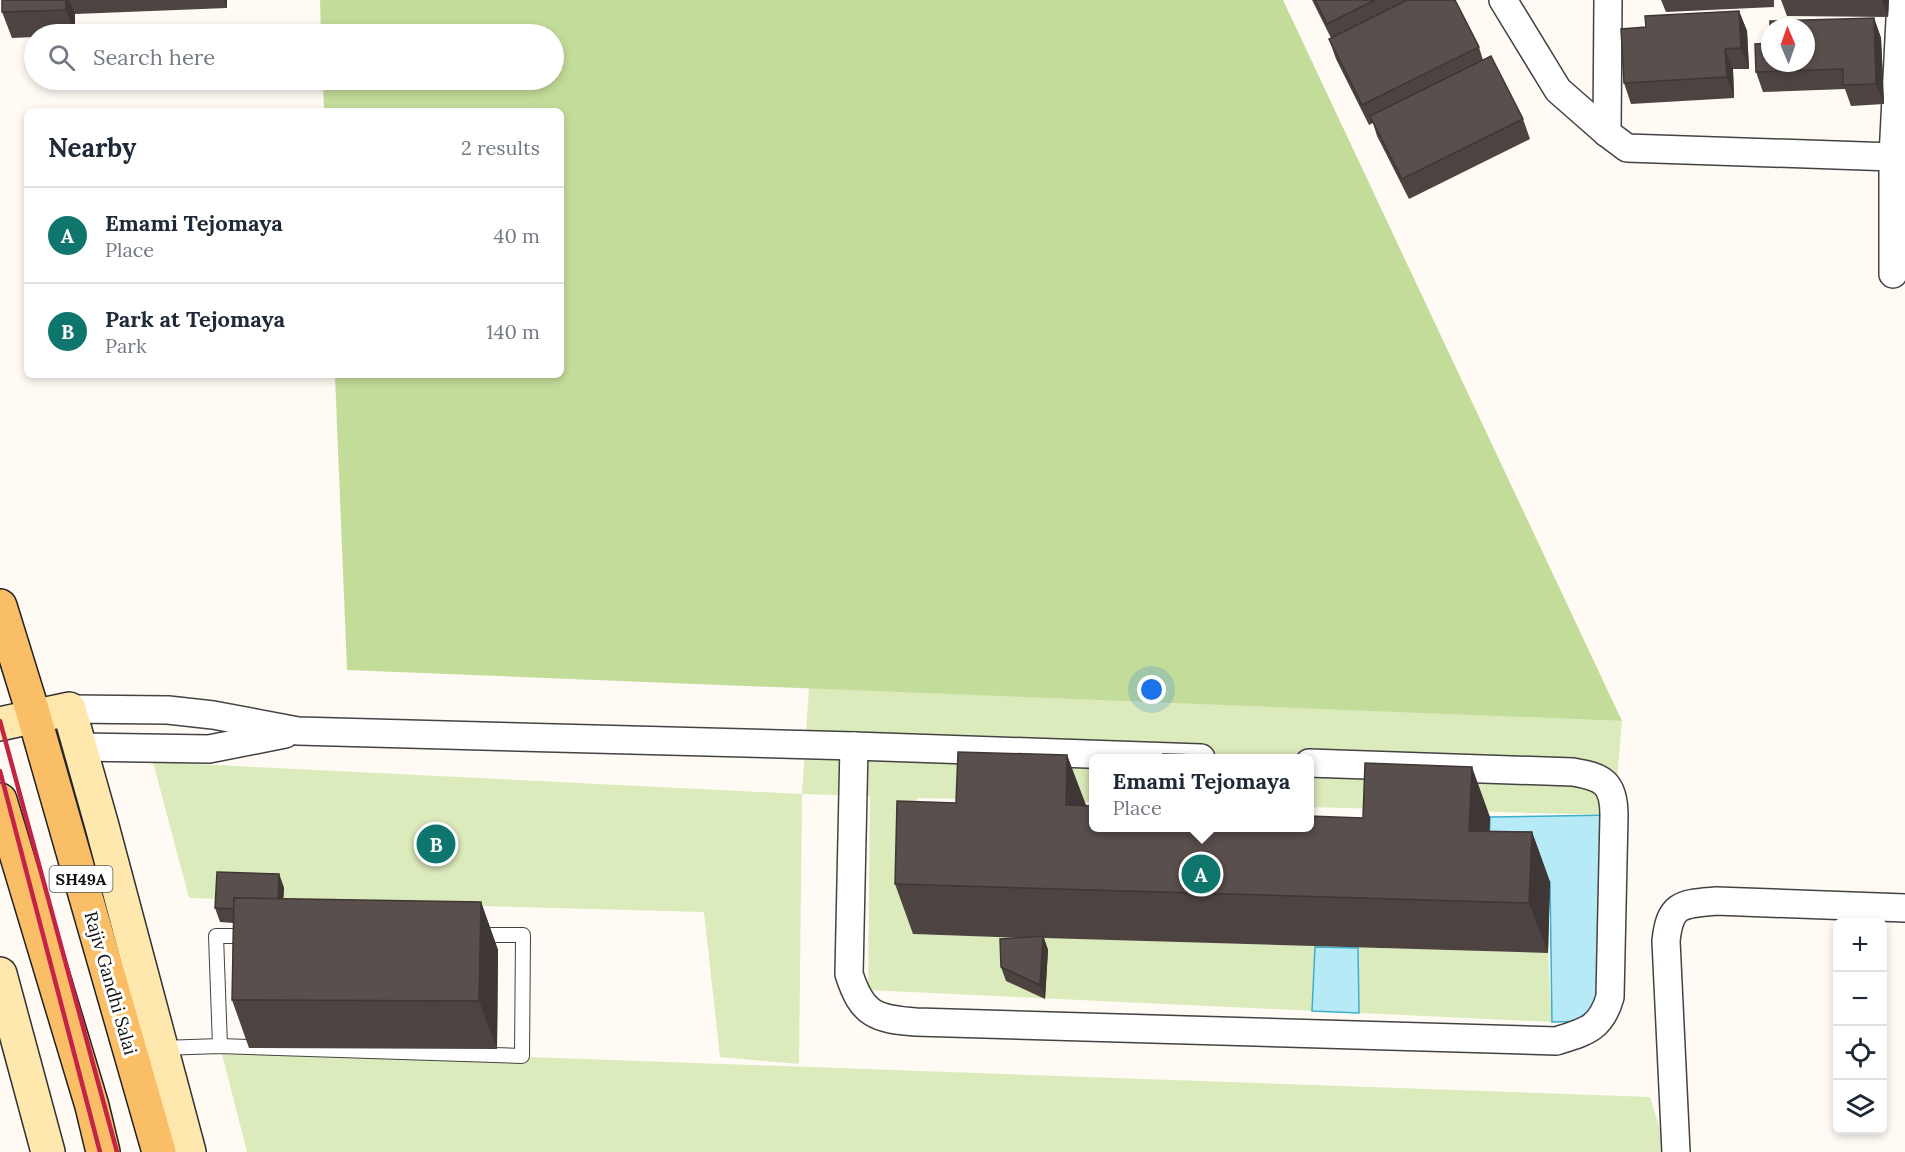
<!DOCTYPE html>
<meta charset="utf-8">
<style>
:root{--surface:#fff;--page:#f6f6f7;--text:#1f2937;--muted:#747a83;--line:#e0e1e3;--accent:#0f766e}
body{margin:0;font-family:Lora,serif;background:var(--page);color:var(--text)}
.controls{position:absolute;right:18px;bottom:18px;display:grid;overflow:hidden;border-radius:9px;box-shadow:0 3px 9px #0003}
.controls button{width:54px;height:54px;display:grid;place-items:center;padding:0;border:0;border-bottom:2px solid var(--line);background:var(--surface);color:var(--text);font:30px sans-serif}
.compass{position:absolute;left:1761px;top:18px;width:54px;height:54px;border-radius:50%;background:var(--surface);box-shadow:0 3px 9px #0003;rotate:358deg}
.you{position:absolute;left:1152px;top:690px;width:21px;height:21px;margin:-15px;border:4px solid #fff;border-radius:50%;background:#1a73e8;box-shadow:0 0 0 9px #1a73e833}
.badge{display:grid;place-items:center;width:39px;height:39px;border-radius:50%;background:var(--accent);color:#fff;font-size:20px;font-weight:700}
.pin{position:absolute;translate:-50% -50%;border:3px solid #fff;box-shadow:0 2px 6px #0006}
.popup{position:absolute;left:1089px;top:754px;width:225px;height:78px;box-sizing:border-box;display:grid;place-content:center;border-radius:9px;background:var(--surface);filter:drop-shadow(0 2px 4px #0005);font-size:20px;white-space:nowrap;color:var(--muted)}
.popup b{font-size:22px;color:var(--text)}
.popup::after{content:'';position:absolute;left:50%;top:100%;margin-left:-12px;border:12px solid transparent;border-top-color:var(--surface)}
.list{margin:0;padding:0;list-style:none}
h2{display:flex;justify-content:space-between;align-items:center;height:78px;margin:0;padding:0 24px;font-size:26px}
h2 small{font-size:20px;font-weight:400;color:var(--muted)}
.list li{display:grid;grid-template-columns:39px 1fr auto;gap:18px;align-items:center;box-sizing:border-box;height:96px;padding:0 24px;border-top:2px solid var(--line)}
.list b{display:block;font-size:22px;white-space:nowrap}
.list p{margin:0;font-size:20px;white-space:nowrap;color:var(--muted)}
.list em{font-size:20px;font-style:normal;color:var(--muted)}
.icon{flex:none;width:33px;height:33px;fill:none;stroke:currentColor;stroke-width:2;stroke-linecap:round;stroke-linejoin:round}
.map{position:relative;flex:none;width:1905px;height:1152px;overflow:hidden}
.search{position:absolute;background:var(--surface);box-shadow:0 3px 9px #0003;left:24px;top:24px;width:540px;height:66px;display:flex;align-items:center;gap:15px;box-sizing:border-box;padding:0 21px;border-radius:33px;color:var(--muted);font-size:22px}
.panel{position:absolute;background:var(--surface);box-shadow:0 3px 9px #0003;left:24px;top:108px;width:540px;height:270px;border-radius:9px}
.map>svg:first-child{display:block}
.green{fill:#dcebbb}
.forest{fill:#c3dc9a}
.water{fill:#b6eaf7;stroke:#3caed0;stroke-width:1.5}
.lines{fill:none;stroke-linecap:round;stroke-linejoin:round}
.lane-casing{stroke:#434343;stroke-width:16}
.street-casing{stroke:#434343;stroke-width:30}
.secondary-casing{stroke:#323232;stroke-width:36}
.primary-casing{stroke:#212121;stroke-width:36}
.lane{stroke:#fff;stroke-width:14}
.street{stroke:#fff;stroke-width:27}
.secondary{stroke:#ffe8ae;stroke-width:33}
.primary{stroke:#fabe67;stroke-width:33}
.rail{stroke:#c32446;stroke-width:4.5}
.wall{fill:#4d4441}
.shaded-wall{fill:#3e3735}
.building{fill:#594f4c;stroke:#3e3735;stroke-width:1.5}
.labels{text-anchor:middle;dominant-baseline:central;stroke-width:6;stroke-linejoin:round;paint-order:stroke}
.shield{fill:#fff;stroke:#585858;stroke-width:1.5}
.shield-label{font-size:16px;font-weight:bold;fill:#101010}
.street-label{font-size:18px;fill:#101010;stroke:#fff}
</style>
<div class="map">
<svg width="1905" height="1152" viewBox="0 0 1905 1152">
<rect width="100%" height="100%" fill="#fffaf3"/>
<g class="green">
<path d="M809,688l813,33 -8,94 -305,-8v-49h-216v44l-176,-4 -4,136 635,19 4,69 -684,-32 2,-194 -68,-2 -3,270 -79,-7 -16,-145 -515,-14 -36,-136 649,32z"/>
<path d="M220,1046l1430,51 17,55h-1420z"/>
</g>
<path class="forest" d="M320,0h963l339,721 -1275,-51 -12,-295h226v-264h-237l-1,-31h231v-46h-233z"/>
<g class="water">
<path d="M1614,815l-16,206 -46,1 -2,-140 -62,-1 2,-64z"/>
<path d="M1315,947l43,1 1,65 -47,-2z"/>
</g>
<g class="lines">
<g class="lane-casing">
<g id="lane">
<path d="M220,1046l-4,-110h35"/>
<path d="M161,1048l59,-2 302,10 1,-121h-46"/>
</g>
</g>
<g class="street-casing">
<g id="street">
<path d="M1503,0l55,90 49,43"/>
<path d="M1608,0l-1,133 20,15 266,9"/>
<path d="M1893,274v-117l8,-157"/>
<path d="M69,709l99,1 45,5 85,16 556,15 347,12"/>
<path d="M854,746l-5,228c13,41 27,45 67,48l640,19c29,-9 45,-12 54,-44l4,-182c0,-32 -11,-38 -41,-43l-264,-9"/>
<path d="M79,747l130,2 76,-15"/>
<path d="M1676,1152l-10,-211c4,-38 16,-37 50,-40l189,7"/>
</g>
</g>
<g class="secondary-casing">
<g id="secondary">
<path d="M0,724l69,-15 33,117 87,326"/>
<path d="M0,974l48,178"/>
</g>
</g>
<g class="primary-casing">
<g id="primary">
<path d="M0,606l34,110 125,436"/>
<path d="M0,800l92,306 11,46"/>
</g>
</g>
<use href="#lane" class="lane"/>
<use href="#street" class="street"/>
<use href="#secondary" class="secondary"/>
<use href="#primary" class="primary"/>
<g class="rail">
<path d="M0,721l117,431"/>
<path d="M0,771l100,381"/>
</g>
</g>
<g class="wall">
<path d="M2,0h225v8l-152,6v20h-41v3l-22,1 -10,-26z"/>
<path d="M1312,0h143l24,47 4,13 40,59 7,20 -121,60 -32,-63 -4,-13 -4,2 -33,-66 -7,-20 2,-1z"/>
<path d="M1661,0h113v7l-108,5z"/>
<path d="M1781,0h108l-1,17 -101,-1z"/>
<path d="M1739,11l8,20 2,38h-16l1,29 -103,6 -7,-21 22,-56z"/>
<path d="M1874,18l7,20 3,66 -33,2 -6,-17 -82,3 -7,-20 14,-29z"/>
<path d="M1067,755l26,73 270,-10 127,-1 -1,14 43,1 18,50 -2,71 -504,-15 4,12 -3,49 -39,-18 -5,-14 22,-29 -110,-4 -18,-50 61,-81z"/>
<path d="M279,874l5,14 -1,11 198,3 17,48 -1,99 -248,-1 -17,-48 1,-77 -13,-1 -5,-14z"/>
</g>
<g class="shaded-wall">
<path d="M66,0h3l6,14v20l-9,-24z"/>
<path d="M224,0h3v8z"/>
<path d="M1882,0h7l-1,17z"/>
<path d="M1739,11l8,20 2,38 -8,-21z"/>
<path d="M1874,18l7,20 3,66 -8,-20z"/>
<path d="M1725,49l8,20 1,29 -7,-21z"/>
<path d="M1067,755l19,50 -2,50 -18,-50z"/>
<path d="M1472,767l18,50 -2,64 -19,-50z"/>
<path d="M1532,832l18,50 -2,71 -19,-50z"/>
<path d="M279,874l5,14 -2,36 -5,-13z"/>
<path d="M481,902l17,48 -1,99 -18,-48z"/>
<path d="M1043,936l5,14 -3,49 -5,-14z"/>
</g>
<g class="building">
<path d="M2,0h64v10l-64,2z"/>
<path d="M1315,0h60l-48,24z"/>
<path d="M1407,0h48l24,47 -117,58 -33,-66z"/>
<path d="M1739,11l2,37 -16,1 2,28 -103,6 -3,-54 25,-2 -1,-11z"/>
<path d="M1874,18l2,66 -33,1v-16l-87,3 -1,-28 15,-1v20h36v-36h-36v-6z"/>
<path d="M1491,56l32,63 -121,60 -32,-63z"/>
<path d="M958,752l109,3 -1,50 27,1v22h216v-12l54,2 2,-55 107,4 -3,64 63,1 -3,71 -634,-19 2,-83 59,2z"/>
<path d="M1163,754l109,3v2h-109z"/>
<path d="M217,872l62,2 -1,25 -44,-1v11l-19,-1z"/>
<path d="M234,898l247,4 -2,99 -247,-1z"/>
<path d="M1043,936l-3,49 -39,-18 -1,-28z"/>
</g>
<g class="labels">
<rect class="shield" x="49.5" y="866" width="63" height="26" rx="4.5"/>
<g class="shield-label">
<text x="81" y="879">SH49A</text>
</g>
<g class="street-label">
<text transform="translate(111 983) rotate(74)">Rajiv Gandhi Salai</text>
</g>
</g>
</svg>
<div class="controls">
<button>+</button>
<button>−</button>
<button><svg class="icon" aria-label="locate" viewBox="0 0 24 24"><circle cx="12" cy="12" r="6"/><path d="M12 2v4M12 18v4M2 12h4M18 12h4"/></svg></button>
<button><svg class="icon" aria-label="layers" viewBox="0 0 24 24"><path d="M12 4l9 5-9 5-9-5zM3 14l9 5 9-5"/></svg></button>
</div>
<svg class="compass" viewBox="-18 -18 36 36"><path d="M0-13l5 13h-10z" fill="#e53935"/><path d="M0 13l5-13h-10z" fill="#747a83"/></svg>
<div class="you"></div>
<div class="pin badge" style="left:1201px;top:874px">A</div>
<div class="popup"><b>Emami Tejomaya</b>Place</div>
<div class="pin badge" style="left:436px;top:844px">B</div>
<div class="search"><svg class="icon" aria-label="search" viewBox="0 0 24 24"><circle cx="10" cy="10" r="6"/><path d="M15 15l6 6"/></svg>Search here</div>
<section class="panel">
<h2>Nearby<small>2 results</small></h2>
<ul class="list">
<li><span class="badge">A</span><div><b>Emami Tejomaya</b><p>Place</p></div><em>40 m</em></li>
<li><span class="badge">B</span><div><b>Park at Tejomaya</b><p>Park</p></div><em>140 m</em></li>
</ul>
</section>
</div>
